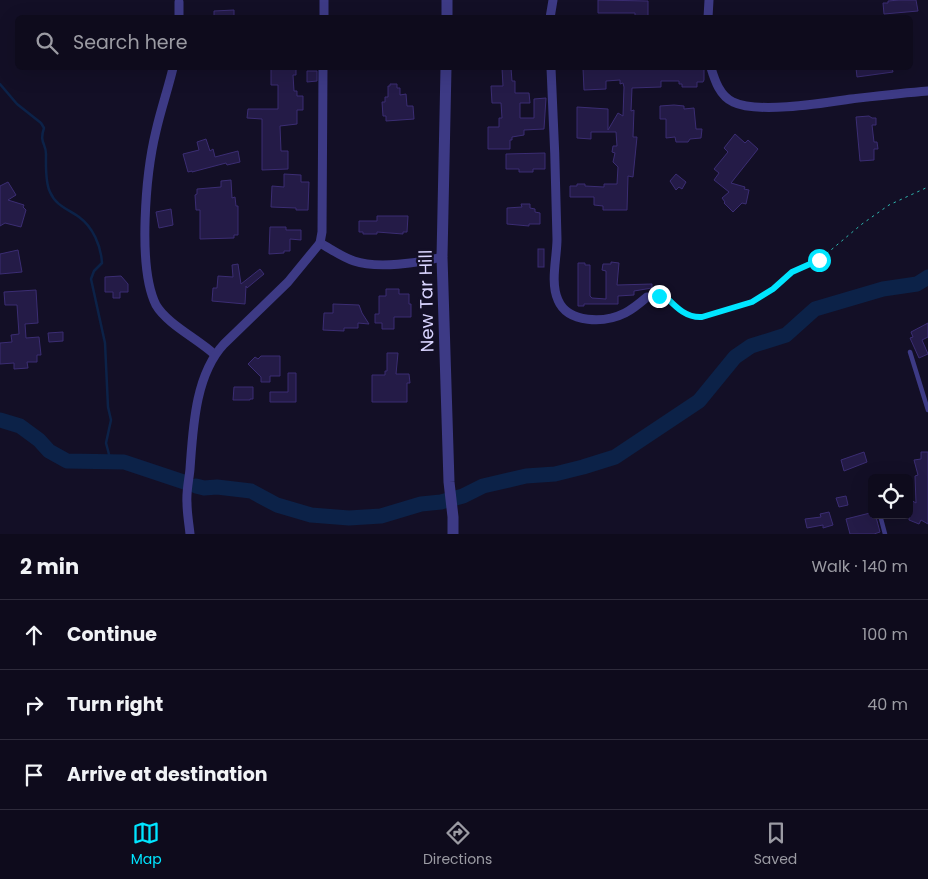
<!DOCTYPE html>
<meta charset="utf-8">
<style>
:root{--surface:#0e0b1c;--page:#171425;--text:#f1f3f6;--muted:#9b9ba3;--line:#2e2b3b;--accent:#00e5ff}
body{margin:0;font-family:Poppins,sans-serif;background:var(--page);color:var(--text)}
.controls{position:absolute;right:15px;bottom:15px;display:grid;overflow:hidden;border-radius:8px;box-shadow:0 5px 20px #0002}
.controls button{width:45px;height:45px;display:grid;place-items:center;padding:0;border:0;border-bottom:1px solid var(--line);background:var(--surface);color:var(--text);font:25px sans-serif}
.stop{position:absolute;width:15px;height:15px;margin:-11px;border:4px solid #00e5ff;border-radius:50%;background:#fff}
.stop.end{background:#00e5ff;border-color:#fff;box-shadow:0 1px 5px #0008}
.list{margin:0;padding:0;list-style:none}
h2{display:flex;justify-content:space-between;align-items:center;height:65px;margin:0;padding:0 20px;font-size:21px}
h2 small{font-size:16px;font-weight:400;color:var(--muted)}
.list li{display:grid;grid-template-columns:32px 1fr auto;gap:15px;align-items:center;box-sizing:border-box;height:70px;padding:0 20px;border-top:1px solid var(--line)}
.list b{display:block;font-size:19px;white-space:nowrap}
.list em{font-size:16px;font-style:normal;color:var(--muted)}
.icon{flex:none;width:28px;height:28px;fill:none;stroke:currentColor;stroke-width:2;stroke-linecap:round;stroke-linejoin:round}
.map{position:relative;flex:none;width:928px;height:534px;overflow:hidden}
.search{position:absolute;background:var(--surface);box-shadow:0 5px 20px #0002;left:15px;right:15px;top:15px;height:55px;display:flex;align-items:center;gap:12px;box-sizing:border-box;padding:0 18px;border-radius:8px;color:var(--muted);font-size:19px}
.sheet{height:275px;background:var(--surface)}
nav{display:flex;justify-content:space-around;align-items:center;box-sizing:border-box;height:70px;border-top:1px solid var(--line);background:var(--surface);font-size:14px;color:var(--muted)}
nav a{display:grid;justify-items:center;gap:2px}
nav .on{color:var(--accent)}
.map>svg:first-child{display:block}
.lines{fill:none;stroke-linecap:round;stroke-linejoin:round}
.stream{stroke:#0c2248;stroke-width:2.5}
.river{stroke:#0c2248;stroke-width:15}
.building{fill:#241b47;stroke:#3b2d73}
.path{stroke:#2fb8b0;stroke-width:1;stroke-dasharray:2.5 4;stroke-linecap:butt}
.service{stroke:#3d3a85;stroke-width:4.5}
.minor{stroke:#3d3a85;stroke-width:9}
.tertiary{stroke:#3d3a85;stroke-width:11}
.route{stroke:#00e5ff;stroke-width:6}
.labels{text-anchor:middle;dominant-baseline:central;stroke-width:4.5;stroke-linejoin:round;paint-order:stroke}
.street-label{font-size:18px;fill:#d9d4ff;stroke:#130f26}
</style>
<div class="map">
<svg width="928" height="534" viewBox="0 0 928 534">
<rect width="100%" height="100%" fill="#130f26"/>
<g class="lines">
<path class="stream" d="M0,84l17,20 24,19 3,5c-5,15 2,15 2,26 0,11 -1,28 4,38 6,14 18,17 29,25 14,10 22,29 23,46l-8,8 -3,8 14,64 3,64 3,13 -5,23 5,19"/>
<g class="river">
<path d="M0,420l20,6 19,14 10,11 18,10 57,1 63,21"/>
<path d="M196,486l8,2 13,-1 34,4 26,14 34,10 38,3 32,-2 40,-12 20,-2 22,-6 20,-10 43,-10 29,-2 28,-7 32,-10 84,-56 36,-44 16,-11 35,-11 29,-26 68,-20 34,-5 11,-7"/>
</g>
</g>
<g class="building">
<path d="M598,0l50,1v17h-13v-5h-37z"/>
<path d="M899,0h17l2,11 -34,3 -1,-11h5v-2z"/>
<path d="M234,10v8h-20v-7z"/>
<path d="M271,68h25v7h-3l1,16h3v5h6v14h-6v14l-17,2 1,25h7v18l-26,1v-51l-15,-1 1,-9h30v-24h-7z"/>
<path d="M502,68h9l1,13h3v12h14l1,10h-10v15h14v-19l12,-1 -2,31 -20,1v5l-12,2v3h-2v9h-22v-22h11v-9h3l-1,-15h-9l-1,-17h12z"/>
<path d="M583,68h121v12l-1,2h-6v5h-15v-3h-3v-3h-18v6l-29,1 -1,23 3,-1 -1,27h4l-4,40 -5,-1 -1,34h-24v-4l-9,-1v-8h-24v-11h7v-2h8v2l19,1v-3h13l1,-17 -5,-5 2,-9 -3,-1 1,-6h4l-1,-14h-25v7l-14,-1v-31l31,2v21l10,-17 5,3 1,-29 -1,-4 -3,1v-4l-14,1v8l-22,1z"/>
<path d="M856,68h36l1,4 -36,5z"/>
<path d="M307,71h10v10l-10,1z"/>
<path d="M390,84h7v4h3v7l6,-1 1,12h6l1,13 -28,2v-5h-3l-1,-14h3v-5h3v-11h2z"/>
<path d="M674,105l10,1v3l10,-1 2,21h6l-1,9 -11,1 -2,3h-12l-1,-5 -9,1v-19h-6v-13z"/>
<path d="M869,116l3,2h4v7h-4l2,17h3l1,7h-4v11l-14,1 -4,-44z"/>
<path d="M735,134l10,9 3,-3 10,9 -27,34 14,4 -1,2 5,1 -3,14 -4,-1 -9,9 -9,-9 1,-1 -3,-4 7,-6 -15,-12 5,-7 -5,-4 14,-17 -4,-4z"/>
<path d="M206,139l4,12 3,-2 2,8 23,-6 2,11 -13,3 -1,-2 -34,9v-1l-4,1 -5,-18 16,-4 -2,-8z"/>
<path d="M545,153v16h-12v3h-14v-3h-13v-15z"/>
<path d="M284,174l17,1v7h8l-1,28h-12v-2l-25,-1 1,-21 12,1z"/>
<path d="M676,174l10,8 -4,7 -3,-2 -3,3 -6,-9z"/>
<path d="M231,180l1,18 3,-1 1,9h2v29h-4v3l-34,1v-29h-4l-1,-15 2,-1v-5l24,-2v-6z"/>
<path d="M8,182l8,13 -8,5 16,5 -1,2 3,3 -5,17 -16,-4 -5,3v-40z"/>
<path d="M521,204h9v4l5,1v3l5,1v11h-11v2l-22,-2v-16l15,-1z"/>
<path d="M171,209l2,16 -14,3 -3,-16z"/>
<path d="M377,216h31l-1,16h-4v2l-26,-2v2h-14v-2h-4v-11h18z"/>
<path d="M270,227h16v3h15v10l-11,-1v12h-6v2l-15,1z"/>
<rect x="538" y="249" width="6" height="18"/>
<path d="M18,250l4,22 -22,2v-20z"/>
<path d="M611,262l8,1 -2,22 35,-1v4l-18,3v4l-16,1v8h-34v2h-6v-43h7v2h5v31l2,2 14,1v-28l-4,-1 1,-6h8z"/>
<path d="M238,264l3,20 19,-15 4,5 -17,14 -1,-2 -1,18 -33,-3 1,-13h4l1,-12 15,1 -1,-12z"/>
<path d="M121,276l7,8v8h-8v6h-7v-6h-8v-15z"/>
<path d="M386,289h13v5h10v10h2v13h-17v12h-12v-6h-7v-9h4v-18h7z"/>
<path d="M36,290l2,33 -13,1 1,14 13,-1 2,18h-4v7h-10l1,6 -14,1v-6l-14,1v-21l12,-1 -1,-7 8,-1 -2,-29h-12l-1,-13z"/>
<path d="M333,304l26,1 3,8 7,11 -11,-1v5h-14v3l-21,-1 1,-17h9z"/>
<path d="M928,323v14l-6,3 6,14 -9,4 -9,-20 3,-1 -2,-5z"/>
<path d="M63,332v9l-14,1 -1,-9z"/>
<path d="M387,353h11l-2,21h13l1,9h-3v19h-35v-27h13v-4h2z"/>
<path d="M261,356h19v20h-10v6h-9v-5l-13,-13 7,-7 3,2z"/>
<path d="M288,373h8v29h-26v-10h18z"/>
<path d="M234,387h19v12h-3v1h-17z"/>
<path d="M864,452l3,10 -23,9 -3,-11z"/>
<path d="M921,452h7v72l-7,-4 -2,4 -10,-4v-21l7,4 -1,-27 3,-1 -4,-15 7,-1z"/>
<path d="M846,496l2,9 -9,2 -3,-9z"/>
<path d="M829,512l4,13 -10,3v-3l-16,3 -2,-9 16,-2 -1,-3z"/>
<path d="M870,513l2,5 4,-1 4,15 -6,2h-24l-4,-15z"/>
</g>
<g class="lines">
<path class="path" d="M655,297h11c11,10 20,21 36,20l50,-15 8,-5 32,-25 27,-12 43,-36 27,-19 39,-18"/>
<g class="service">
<path d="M910,352l18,58"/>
<path d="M880,515l5,19"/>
</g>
<g class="minor">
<path d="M179,18v-16"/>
<path d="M324,18v-18"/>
<path d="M550,18l3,-18"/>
<path d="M708,18l1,-18"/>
<path d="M173,68c-5,21 -12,41 -17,63 -10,41 -19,136 0,174 11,19 42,34 58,49"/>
<path d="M551,68c3,57 5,114 6,171 0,19 -7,43 1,61 10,24 47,23 67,13 8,-4 15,-10 22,-16"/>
<path d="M711,68c4,13 9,28 22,34 24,12 91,1 118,-3 26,-3 51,-6 77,-8"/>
<path d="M320,243c11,6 22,14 34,18 23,8 65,2 88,-4"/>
<path d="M190,534c-1,-10 -3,-21 -3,-31 -1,-11 2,-23 3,-34 3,-41 5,-94 34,-125l64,-62 32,-39 2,-11 1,-164"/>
</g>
<g class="tertiary">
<path d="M447,18v-18"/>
<path d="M446,68l-4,189 7,225 4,35v17"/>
</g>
</g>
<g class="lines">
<path class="route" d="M659,296l7,1c10,10 20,21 36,20l50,-15 21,-13 19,-17 27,-12"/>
</g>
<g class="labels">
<g class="street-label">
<text transform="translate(426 301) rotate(-91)">New Tar Hill</text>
</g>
</g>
</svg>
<div class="controls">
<button><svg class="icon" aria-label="locate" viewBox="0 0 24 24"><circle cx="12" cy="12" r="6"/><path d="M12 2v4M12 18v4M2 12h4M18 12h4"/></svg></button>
</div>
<div class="stop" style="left:819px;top:260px"></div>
<div class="stop end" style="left:659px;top:296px"></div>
<div class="search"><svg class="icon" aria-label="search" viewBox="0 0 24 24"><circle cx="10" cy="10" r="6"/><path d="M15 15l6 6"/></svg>Search here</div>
</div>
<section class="sheet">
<h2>2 min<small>Walk · 140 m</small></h2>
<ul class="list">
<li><svg class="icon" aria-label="ahead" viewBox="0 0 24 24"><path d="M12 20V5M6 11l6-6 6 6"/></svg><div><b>Continue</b></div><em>100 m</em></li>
<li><svg class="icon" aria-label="right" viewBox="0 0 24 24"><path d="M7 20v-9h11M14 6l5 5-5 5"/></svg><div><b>Turn right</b></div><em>40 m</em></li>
<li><svg class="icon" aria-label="arrive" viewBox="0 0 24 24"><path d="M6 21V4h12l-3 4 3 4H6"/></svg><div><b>Arrive at destination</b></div></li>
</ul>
</section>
<nav>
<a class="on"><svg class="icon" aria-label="map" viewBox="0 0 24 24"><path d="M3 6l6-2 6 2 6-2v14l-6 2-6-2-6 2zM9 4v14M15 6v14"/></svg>Map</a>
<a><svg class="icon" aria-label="directions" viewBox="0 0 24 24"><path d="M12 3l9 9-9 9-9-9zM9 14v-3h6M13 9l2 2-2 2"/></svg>Directions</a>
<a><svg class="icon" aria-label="saved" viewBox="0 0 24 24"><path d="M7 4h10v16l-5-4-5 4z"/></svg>Saved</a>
</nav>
